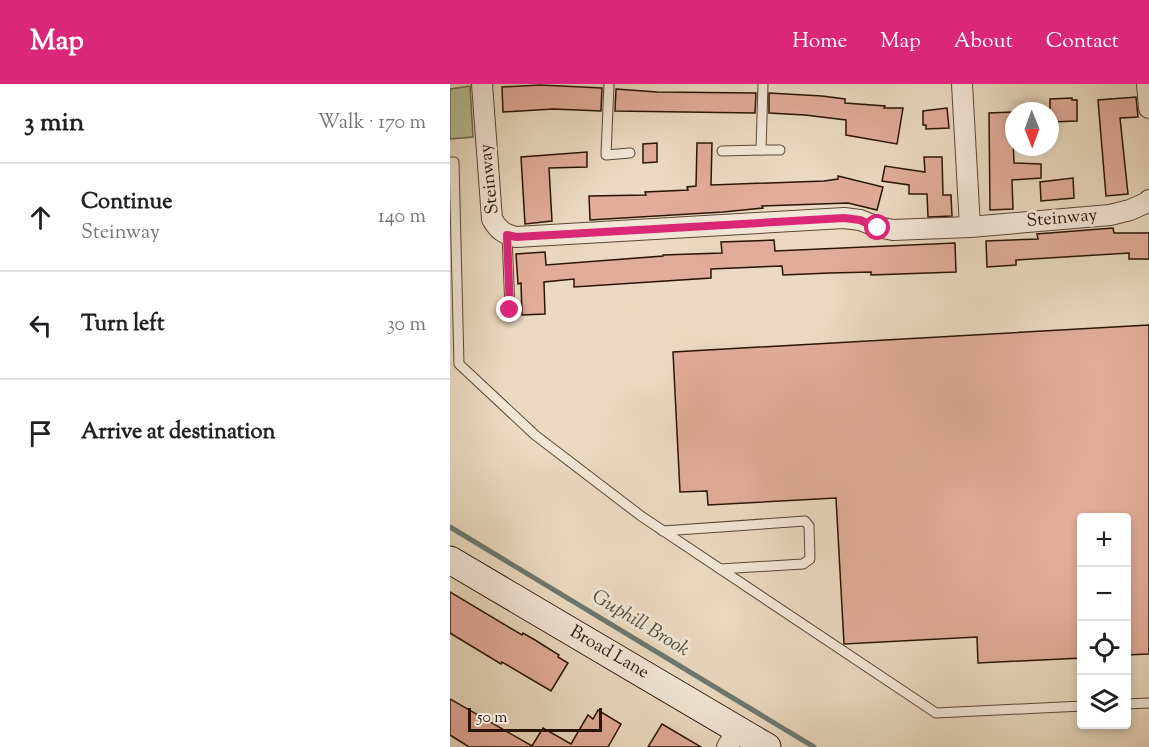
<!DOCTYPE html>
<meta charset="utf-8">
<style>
:root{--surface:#fff;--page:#f6f6f6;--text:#202124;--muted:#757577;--line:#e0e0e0;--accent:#db2777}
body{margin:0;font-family:"Sorts Mill Goudy",serif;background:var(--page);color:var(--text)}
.controls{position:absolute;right:18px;bottom:18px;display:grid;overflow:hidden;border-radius:6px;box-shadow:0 3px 9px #0003}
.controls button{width:54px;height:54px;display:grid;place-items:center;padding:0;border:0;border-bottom:2px solid var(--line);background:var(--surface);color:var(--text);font:30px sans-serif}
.compass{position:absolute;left:555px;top:18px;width:54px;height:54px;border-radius:50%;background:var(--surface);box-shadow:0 3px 9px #0003;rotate:179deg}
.scale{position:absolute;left:18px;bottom:15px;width:134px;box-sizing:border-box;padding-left:6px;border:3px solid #2a1405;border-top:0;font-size:16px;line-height:21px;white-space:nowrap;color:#2a1405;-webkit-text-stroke:4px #f2e7d7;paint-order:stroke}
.stop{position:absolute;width:18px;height:18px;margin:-14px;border:4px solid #db2777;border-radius:50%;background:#fff}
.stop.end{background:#db2777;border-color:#fff;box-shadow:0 2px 6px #0008}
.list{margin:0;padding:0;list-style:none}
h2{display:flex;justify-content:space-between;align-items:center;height:78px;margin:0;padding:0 24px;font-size:26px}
h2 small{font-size:20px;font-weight:400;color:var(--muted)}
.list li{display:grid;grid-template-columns:39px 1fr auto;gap:18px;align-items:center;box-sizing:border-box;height:108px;padding:0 24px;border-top:2px solid var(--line)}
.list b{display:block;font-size:22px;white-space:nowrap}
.list p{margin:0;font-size:20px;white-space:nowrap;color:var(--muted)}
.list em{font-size:20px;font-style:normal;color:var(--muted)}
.icon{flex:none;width:33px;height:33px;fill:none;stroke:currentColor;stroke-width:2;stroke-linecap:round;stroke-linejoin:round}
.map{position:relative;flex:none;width:699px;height:663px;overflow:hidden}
header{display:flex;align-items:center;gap:36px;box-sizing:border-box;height:84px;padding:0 30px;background:var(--accent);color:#fff}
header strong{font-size:28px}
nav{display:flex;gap:33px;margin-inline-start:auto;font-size:21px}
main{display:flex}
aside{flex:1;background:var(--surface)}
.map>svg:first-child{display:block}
.green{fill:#b6c094;stroke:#706a4c;stroke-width:1.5}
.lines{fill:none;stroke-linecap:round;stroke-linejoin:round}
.stream{stroke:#6c786f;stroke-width:5}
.building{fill:#e2ac9a;stroke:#2a1405;stroke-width:1.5}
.lane-casing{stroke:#5a4634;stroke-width:11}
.street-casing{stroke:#5a4634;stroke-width:22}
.secondary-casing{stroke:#2a1405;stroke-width:29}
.lane{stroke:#f2e7d7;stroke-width:9}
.street{stroke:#f2e7d7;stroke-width:20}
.secondary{stroke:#f2e7d7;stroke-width:27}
.route{stroke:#db2777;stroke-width:8}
.labels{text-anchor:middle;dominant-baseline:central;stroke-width:6;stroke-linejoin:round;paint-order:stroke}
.street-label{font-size:18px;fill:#2a1405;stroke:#f2e7d7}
.water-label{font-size:20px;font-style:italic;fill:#504e43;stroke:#f2e7d7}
</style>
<header>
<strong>Map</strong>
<nav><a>Home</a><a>Map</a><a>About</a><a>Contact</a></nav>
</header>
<main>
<aside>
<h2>3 min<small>Walk · 170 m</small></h2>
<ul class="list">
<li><svg class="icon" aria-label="ahead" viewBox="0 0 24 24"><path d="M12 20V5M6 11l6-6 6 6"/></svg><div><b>Continue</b><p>Steinway</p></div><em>140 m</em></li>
<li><svg class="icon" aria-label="left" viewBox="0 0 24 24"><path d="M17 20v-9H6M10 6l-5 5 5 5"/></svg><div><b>Turn left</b></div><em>30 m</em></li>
<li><svg class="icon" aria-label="arrive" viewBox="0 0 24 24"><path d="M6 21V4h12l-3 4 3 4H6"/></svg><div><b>Arrive at destination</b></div></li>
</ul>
</aside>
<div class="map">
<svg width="699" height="663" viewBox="0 0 699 663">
<rect width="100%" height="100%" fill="#ebdac1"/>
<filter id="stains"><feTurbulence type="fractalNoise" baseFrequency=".00333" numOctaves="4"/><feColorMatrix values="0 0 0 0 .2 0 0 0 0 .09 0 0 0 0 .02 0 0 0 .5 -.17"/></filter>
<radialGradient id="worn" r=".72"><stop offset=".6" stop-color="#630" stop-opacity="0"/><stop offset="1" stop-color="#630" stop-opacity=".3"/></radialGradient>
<path class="green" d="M20,2l3,51 -23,2v-50z"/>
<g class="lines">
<path class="stream" d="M0,443l364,220"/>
</g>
<g class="building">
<path d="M90,1l62,3 -1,23 -48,-2 -50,3 -1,-25z"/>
<path d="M166,5l41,3 99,1 -1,20 -140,-2z"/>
<path d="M319,9l53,3 23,3v4l40,3 -1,2h19l-6,36 -51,-9v-15l-41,-5 -36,-2z"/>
<path d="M686,13l2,20 -18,1 8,76 -22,2 -8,-96z"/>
<path d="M622,14v2h5v21l-27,1v-23z"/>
<path d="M497,24l2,20 -23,1v-4h-3v-14z"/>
<path d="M562,28l2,51 27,1v14l-29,2 1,29 -23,1 -1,-97z"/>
<path d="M207,59v19l-14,1v-19z"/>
<path d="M247,59h15l-1,42 113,-4 14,-2v-3l45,11 -6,23 -29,-7 -86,3 1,2 -40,4 -133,8 -1,-24 57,-1 -1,-3 43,-2 -1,-3 9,-1z"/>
<path d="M137,68v15l-38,1 3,53 -27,3 -4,-67z"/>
<path d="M474,73h18l1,38h8l1,21 -24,1 -1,-23h-18v-9l-27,-4 3,-15 40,6z"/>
<path d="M623,94l1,20 -33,3 -1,-19z"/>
<path d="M663,144l1,5h35v26h-20v-6l-113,7v5l-29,2 -1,-26 52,-2 -1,-5z"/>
<path d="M324,156l1,11 180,-8 1,29 -85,3v-3l-41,1 -47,2 -1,-9 -71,3v9l-137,9v-8l-30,3 1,32 -23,1 -1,-32 -3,1 -2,-30 29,-2 1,13 117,-9v-1l59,-2 -1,-11z"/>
<path d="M699,241v329l-23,1v-137h-44v140l-104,5 -1,-26 -133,7 -8,-146 -128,7 -1,-14 -27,1 -7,-140z"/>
<path d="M0,508l72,43 1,-2 12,7 24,15 -1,2 10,6 -17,28 -49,-29 -1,2 -51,-31z"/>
<path d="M0,615l82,47 11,-18 28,16 17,-29 5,4 5,-9 23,14 -13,23h-139l-19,-12z"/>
<path d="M212,640l39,23h-53z"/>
</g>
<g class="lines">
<g class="lane-casing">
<g id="lane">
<path d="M159,0l-3,71 24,-2"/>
<path d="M311,66h19"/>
<path d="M272,67l39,-1 2,-66"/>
<path d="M0,78h4l5,202 76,71 106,81 295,197 146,-7"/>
<path d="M57,151l3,75"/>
<path d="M213,447l142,-10 4,5 1,33 -7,5 -83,5"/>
<path d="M676,620l23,-1"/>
</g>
</g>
<g class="street-casing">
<g id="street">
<path d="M32,0l10,135c6,11 12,15 24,18l328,-19 16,2 18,7 15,3 77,-3 140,-12 20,-5 18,-8 1,-2"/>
<path d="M512,0l8,143"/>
<path d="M697,0l2,24"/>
<path d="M277,663l11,-18"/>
</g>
</g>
<g class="secondary-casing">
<path id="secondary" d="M0,476l317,187"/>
</g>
<use href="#lane" class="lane"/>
<use href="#street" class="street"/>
<use href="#secondary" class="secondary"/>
</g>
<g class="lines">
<path class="route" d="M60,226l-3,-75 9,2 328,-19 16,2 18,8"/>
</g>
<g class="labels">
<g class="street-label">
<text transform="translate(40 95) rotate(-96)">Steinway</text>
<text transform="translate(612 135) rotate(-5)">Steinway</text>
<text transform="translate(159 569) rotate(30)">Broad Lane</text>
</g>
<g class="water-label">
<text transform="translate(190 540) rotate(31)">Guphill Brook</text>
</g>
</g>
<rect width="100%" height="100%" filter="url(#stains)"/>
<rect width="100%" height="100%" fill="url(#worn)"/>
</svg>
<div class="controls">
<button>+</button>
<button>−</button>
<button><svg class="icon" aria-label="locate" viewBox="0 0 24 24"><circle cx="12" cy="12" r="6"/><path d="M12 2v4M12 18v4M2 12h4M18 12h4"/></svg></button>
<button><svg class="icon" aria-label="layers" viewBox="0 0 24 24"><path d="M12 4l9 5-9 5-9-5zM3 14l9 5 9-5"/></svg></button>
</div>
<svg class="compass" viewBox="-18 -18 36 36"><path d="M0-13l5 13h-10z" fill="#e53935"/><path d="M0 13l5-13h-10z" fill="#757577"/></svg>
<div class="scale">50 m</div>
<div class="stop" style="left:428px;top:144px"></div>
<div class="stop end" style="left:60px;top:226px"></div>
</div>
</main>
